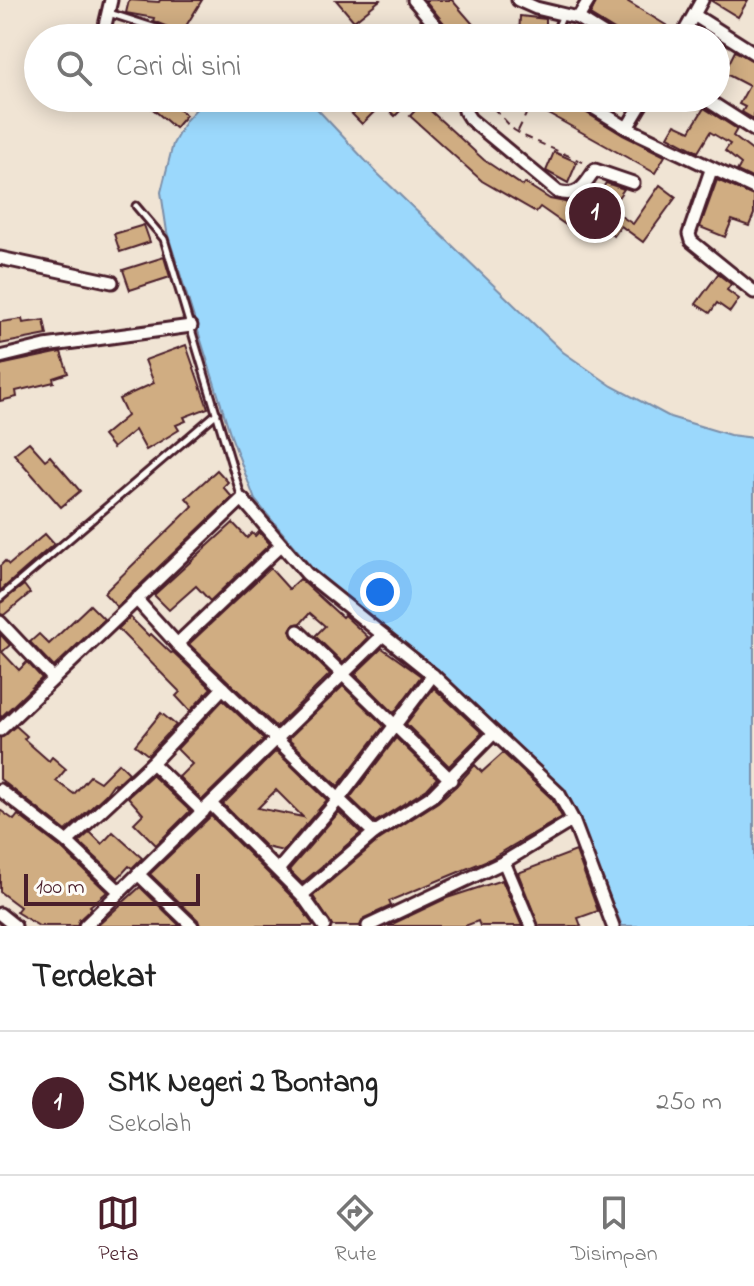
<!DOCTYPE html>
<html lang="id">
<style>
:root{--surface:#fff;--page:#f2f2f2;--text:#222;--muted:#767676;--line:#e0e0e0;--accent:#4a1f2b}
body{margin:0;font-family:"Indie Flower",sans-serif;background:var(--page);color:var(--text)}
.scale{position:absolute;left:24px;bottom:20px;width:176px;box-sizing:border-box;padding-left:8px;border:4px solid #4a1f2b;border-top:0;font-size:22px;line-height:28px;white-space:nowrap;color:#4a1f2b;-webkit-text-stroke:6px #fdfcf7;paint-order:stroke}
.you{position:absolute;left:380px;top:592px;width:28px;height:28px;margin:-20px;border:6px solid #fff;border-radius:50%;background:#1a73e8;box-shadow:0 0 0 12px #1a73e833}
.badge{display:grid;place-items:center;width:52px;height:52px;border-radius:50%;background:var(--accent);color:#fff;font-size:26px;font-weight:700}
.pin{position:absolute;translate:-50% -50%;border:4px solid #fff;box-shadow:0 2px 8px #0006}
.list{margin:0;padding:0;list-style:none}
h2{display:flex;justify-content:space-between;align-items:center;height:104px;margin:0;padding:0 32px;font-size:34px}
h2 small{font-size:26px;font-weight:400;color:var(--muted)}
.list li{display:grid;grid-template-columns:52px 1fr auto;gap:24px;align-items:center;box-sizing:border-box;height:144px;padding:0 32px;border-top:2px solid var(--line)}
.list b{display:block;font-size:30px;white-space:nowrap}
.list p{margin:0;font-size:26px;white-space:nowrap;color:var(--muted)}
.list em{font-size:26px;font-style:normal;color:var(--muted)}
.icon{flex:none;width:44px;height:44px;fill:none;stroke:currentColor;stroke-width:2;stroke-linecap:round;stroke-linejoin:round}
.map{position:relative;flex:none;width:754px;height:926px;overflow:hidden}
.search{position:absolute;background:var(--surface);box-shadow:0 4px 20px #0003;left:24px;right:24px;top:24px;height:88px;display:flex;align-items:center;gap:20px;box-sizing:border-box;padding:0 28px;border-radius:44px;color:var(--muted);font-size:30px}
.sheet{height:248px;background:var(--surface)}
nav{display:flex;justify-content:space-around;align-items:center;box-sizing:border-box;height:112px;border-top:2px solid var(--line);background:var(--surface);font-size:22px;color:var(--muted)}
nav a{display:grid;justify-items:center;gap:4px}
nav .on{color:var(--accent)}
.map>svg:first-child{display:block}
.water{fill:#9bd8fc;stroke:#7b8ea8;stroke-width:2}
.building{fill:#d0ad82;stroke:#4a1f2b;stroke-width:2;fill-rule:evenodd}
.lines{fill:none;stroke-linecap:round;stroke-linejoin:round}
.lane-casing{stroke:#4a1f2b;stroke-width:11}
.street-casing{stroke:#4a1f2b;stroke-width:17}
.path{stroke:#4a1f2b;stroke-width:2;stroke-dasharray:8 6;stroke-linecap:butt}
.lane{stroke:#fdfcf7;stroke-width:5}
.street{stroke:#fdfcf7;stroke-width:11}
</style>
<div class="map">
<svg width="754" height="926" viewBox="0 0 754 926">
<rect width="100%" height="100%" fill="#f0e4d4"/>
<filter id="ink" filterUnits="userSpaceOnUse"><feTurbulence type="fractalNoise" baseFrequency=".0125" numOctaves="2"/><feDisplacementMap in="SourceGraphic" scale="16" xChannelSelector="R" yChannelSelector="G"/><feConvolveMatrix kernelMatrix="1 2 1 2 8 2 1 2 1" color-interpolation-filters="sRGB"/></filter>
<g filter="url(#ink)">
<path class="water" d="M206,98h101l69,74 187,180 49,34 58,31 60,18 24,3v488h-132l-56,-131 -145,-138 -77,-59 -27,-24 -62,-74 -24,-64 -64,-204 -6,-40 12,-48 13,-24z"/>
<g class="building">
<path d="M129,0l30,2 1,-2h42l-16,26 19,12h-28l-9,-11 -15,-6 1,-3 -28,-5z"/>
<path d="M336,0h44l-26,21z"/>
<path d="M425,0h27l33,38h-29z"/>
<path d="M597,0h28l49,30 -5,8h-31l-9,-5 -3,4 -36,-22z"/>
<path d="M710,0h38l-10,17z"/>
<path d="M520,16l26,3v19h-27z"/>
<path d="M735,51l19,10v58l-12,-7 3,-5 -6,-3 10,-18 -25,-13z"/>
<path d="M140,98h26l20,17 -11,13z"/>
<path d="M358,98h45l5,5 -13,13 -13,-12 -20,20 -15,-15z"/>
<path d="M528,98h42l4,7 49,30 42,21 -10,17 -117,-65 2,-3z"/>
<path d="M422,103l62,57 39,26 2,-3 25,16 15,3 19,13 -11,15 -33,-23 -4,5 -54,-31 -72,-65z"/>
<path d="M704,108l33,21 -4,7 21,16v27l-17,-8 4,-7 -16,-13 5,-7 -20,-12 -12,20 -30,-16 7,-12 15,7z"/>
<path d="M554,152l23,10 -9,21 -22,-12z"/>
<path d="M717,180l37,16v18l-5,12 -17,-6 -7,17 -25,-10z"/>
<path d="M606,183l18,6 -14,20 23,15 27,-39 16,12 -33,45 -22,-16 -7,10 -11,-7 2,-4 -19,-13z"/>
<path d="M144,225l6,17 -30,10 -6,-18z"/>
<path d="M164,257l6,20 -40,13 -7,-20z"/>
<path d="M718,274l13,10 -4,6 12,9 -9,13 -13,-9 -7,10 -14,-9z"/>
<path d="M22,319l1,4 21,-3 3,15 -47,9v-22z"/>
<path d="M186,345l22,63 -24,9 2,4 -10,4 3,5 -33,20 -11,-20 -22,18 -10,-12 24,-20 -8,-17 35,-16 -9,-23z"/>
<path d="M61,352l7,21 -15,5 1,4 -38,9 1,6 -17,4v-36z"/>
<path d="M29,442l16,18 5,-4 30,35 -19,16 -47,-53z"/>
<path d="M217,470l11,12 -5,5 9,10 -115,110 -13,-14 89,-87 -7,-8z"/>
<path d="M233,523l14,15 5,-5 3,3 4,-4 11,12 -60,57 -14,-15 -27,24 -15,-15z"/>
<path d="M45,534l9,10 -54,47v-25l5,-5 4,4z"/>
<path d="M270,568l19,21 11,-10 42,38 2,-2 24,22 -25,26 -28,-27 10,-10 -15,-13 -9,10 -8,2 -3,5 2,6 38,38 -54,53 -87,-83z"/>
<path d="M24,585l6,8 -26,22 -4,-1v-11z"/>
<path d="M90,605l14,14 -50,48 -24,-25 9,-8 10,10z"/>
<path d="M130,617l19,19 2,-2 20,19 2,-1 38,36 -21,23 -14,-15 4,-4 -62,-63z"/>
<path d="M0,634l10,11 -8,7 17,18 8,-8 15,16 -42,40z"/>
<path d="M382,648l39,28 -27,37 -39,-39z"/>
<path d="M343,686l41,40 -46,60 -50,-47z"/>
<path d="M434,688l48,45 -33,33 -43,-42z"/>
<path d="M223,700l41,39 -62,61 -23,-23 13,-13 -15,-15z"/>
<path d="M161,713l15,12 -28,30 -13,-10z"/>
<path d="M16,726l11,10 -3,3 25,22 3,-4 14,12 -10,12 18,13 16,-18 10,6 19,-19 10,10 -13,12 -2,-2 -8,11 -40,37 -66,-52v-41z"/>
<path d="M396,738l41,40 -10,11 -52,33 -25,-24z"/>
<path d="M276,751l51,49 -44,51 -17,-4 -43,-43zM276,790l27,27 -45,-9z"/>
<path d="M503,753l49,46 10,18 -72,42 -101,42 2,5 -27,12 -4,8h-28l-19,-30 66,-56 59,-38 18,-16 19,-21 7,7z"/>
<path d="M152,775l38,36 -34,34 -22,-22 9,-9 -15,-17z"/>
<path d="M0,810l14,10 4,-5 43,33 46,44 -17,14 2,2 -13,12 -2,6h-38l-23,-14 4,-5 -20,-15z"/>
<path d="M339,812l22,21 -59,50 -13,-13z"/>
<path d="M211,816l84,84 19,26h-114l-2,-6 -48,-46z"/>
<path d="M90,832l12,12 11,-12 29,26 -10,10 -3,-2 -11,12 -39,-36z"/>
<path d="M576,851l22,60 -20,7 3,8h-42l-21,-53z"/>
<path d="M502,880l20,46h-42l-2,-5 -13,5h-77l59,-28z"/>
<path d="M140,887l40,39h-83l8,-7z"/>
</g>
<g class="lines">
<g class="lane-casing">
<g id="lane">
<path d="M109,13l56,18 7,7"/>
<path d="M553,38l10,-23"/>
<path d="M136,206l28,33 78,260"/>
<path d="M0,598l217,-185"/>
</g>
</g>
<g class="street-casing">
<g id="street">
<path d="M414,0l32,38"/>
<path d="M518,0l18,8 42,10 32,20"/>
<path d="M694,15l60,38"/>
<path d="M578,18l11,-18"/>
<path d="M102,38l9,-38"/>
<path d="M681,38l21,-38"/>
<path d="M463,98l2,13 5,8 88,73c21,6 27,-7 37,-22l38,13"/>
<path d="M578,98l49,30 127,60"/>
<path d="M704,98l50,32"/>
<path d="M627,128l18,-30"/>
<path d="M711,170l-22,64 2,7 63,51"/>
<path d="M0,258l112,24"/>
<path d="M0,357l45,-11 146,-20"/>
<path d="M136,599l41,45 197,189 -72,62"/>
<path d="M0,622l53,56"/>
<path d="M298,631l153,149"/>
<path d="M177,644l104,-99"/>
<path d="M0,730l242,-231 65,75 126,101 126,119 14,26 40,106"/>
<path d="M152,763l51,49"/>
<path d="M0,790l67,52 53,50"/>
<path d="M211,804l91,91 22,31"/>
<path d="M374,833l58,-37 62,-63"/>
<path d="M67,842l85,-79 71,-75"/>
<path d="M504,862l27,64"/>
<path d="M278,870l61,-71 94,-124"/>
<path d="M138,874l54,52"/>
<path d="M0,914l15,12"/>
<path d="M85,926l298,-291"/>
<path d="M368,926l136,-64 69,-42"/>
</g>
</g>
<g class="path">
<path d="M484,98l30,32 12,7 59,26"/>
<path d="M518,131l16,-33"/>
</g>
<use href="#lane" class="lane"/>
<use href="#street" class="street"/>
</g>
</g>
</svg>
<div class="scale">100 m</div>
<div class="you"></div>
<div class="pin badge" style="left:595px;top:213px">1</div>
<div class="search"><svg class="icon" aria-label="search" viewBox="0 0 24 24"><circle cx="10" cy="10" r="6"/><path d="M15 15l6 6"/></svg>Cari di sini</div>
</div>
<section class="sheet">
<h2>Terdekat<small></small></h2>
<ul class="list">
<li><span class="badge">1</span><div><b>SMK Negeri 2 Bontang</b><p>Sekolah</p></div><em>250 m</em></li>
</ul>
</section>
<nav>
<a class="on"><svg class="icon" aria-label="map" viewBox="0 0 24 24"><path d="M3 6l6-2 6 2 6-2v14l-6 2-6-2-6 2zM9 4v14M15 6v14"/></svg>Peta</a>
<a><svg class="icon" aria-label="directions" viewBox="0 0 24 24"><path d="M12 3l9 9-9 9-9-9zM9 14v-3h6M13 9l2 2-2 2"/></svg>Rute</a>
<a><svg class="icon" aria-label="saved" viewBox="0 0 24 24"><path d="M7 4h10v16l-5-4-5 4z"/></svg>Disimpan</a>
</nav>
